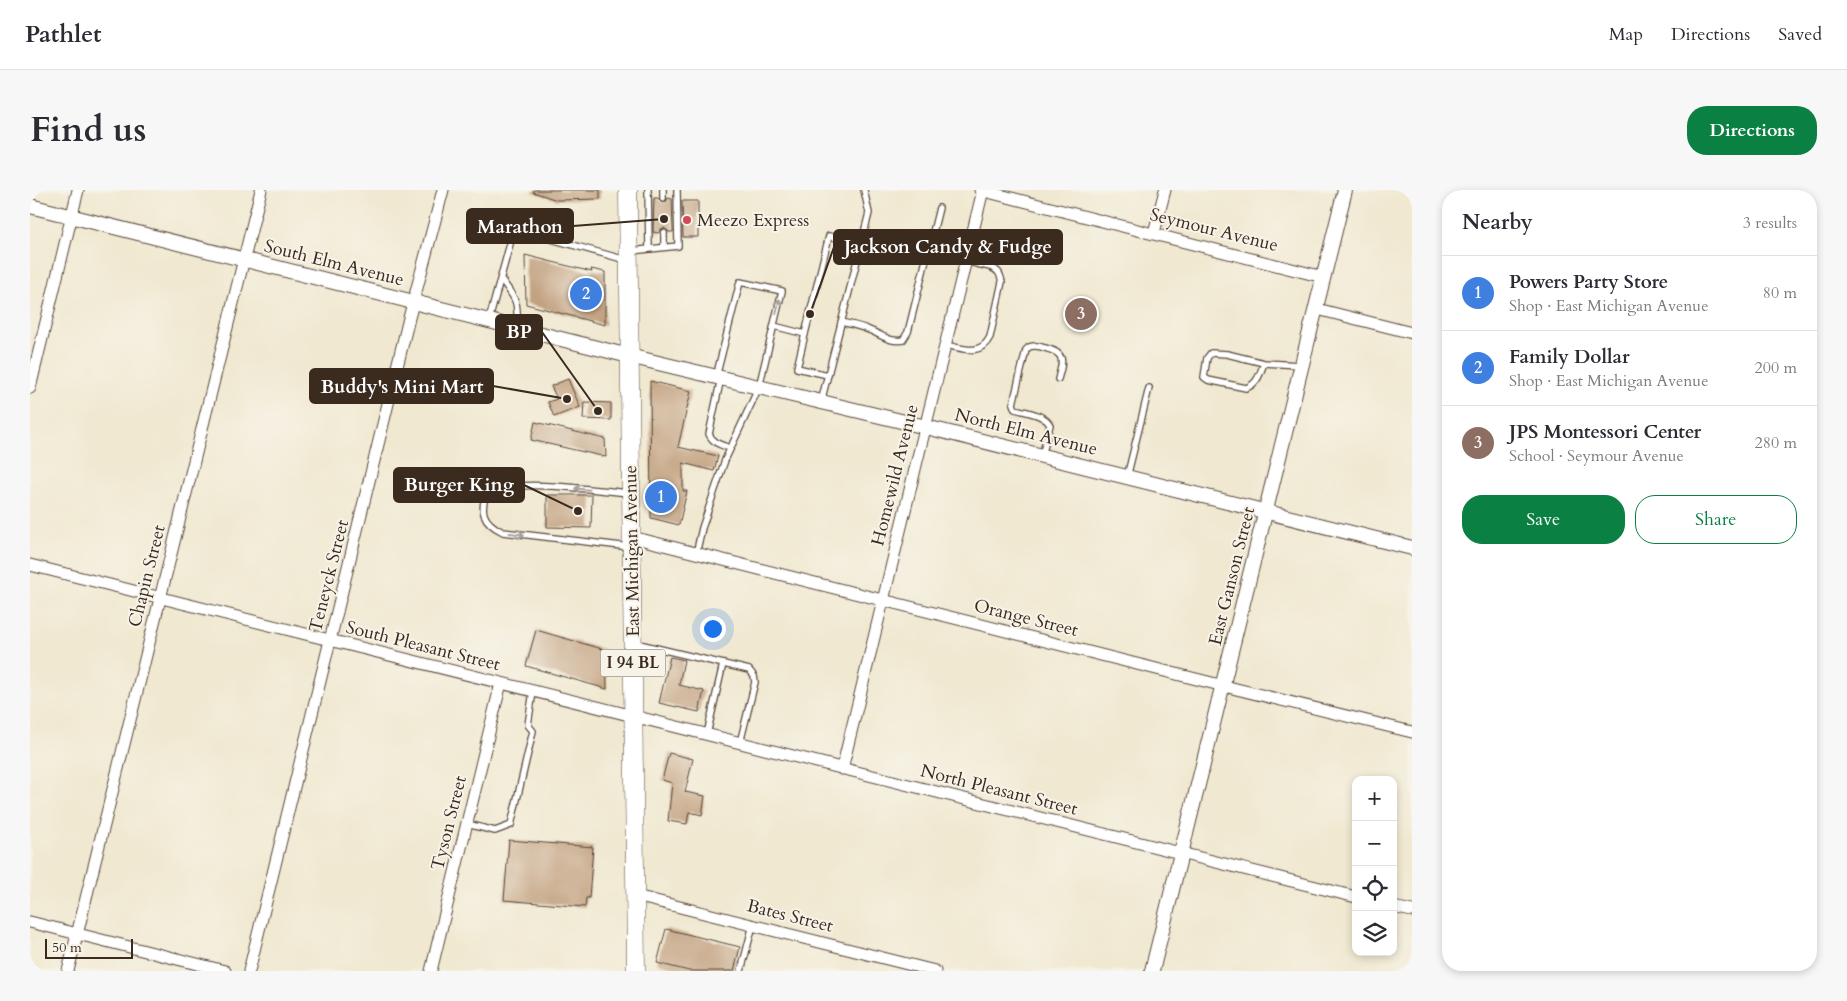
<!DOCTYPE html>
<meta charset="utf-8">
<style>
:root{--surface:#fff;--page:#f7f7f7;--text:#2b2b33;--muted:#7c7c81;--line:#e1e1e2;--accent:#0b8043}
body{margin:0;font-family:Cardo,serif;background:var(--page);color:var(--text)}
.controls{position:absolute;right:15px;bottom:15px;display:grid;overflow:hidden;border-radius:10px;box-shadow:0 2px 8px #0003}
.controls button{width:45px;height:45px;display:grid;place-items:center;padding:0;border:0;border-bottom:1px solid var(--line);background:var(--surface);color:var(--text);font:25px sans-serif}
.scale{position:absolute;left:15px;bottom:12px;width:88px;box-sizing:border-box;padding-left:5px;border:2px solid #3b2a1e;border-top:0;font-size:14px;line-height:18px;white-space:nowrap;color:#3b2a1e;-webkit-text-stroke:4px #f7f3e8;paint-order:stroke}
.you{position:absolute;left:682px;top:438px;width:18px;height:18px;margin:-12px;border:4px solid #fff;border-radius:50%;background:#1a73e8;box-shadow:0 0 0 8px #1a73e833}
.badge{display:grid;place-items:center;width:32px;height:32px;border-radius:50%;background:var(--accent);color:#fff;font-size:16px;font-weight:700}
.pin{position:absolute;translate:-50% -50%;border:2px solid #fff;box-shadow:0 1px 5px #0006}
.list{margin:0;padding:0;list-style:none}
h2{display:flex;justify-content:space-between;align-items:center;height:65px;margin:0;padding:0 20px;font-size:21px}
h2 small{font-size:16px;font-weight:400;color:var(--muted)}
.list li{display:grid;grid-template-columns:32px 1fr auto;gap:15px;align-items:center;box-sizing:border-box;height:75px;padding:0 20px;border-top:1px solid var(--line)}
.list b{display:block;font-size:19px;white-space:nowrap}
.list p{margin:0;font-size:16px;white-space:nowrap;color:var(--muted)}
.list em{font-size:16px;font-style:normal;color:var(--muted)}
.actions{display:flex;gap:10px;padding:15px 20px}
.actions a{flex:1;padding:11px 0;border:1px solid var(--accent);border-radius:20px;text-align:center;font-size:18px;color:var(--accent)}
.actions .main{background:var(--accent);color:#fff}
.icon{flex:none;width:28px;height:28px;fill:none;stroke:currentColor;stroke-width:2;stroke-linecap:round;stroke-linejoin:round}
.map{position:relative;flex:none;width:1382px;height:781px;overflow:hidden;border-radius:20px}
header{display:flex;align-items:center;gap:30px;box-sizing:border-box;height:70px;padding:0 25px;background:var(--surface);border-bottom:1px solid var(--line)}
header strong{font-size:24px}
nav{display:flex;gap:28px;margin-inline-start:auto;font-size:18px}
.intro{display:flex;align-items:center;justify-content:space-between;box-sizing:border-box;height:120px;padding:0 30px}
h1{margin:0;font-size:35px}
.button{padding:12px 22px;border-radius:20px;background:var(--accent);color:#fff;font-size:18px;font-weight:700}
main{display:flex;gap:30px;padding:0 30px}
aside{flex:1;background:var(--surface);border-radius:20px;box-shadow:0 2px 8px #0003}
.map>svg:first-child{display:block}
.building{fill:#c2a180}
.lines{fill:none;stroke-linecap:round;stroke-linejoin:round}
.service-casing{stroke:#564639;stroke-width:8}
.minor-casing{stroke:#564639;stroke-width:13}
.tertiary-casing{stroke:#564639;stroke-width:16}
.primary-casing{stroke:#564639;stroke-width:19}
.service{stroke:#fff;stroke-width:5.5}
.minor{stroke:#fff;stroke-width:11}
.tertiary{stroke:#fff;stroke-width:14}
.primary{stroke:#fff;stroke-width:18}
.oneway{stroke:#a79f9a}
.poi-dot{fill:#d1495b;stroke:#f7f3e8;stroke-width:2}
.labels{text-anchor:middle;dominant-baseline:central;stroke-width:4;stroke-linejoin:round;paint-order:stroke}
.shield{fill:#f7f3e8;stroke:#73665b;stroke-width:1}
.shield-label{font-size:16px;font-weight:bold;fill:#3b2a1e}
.poi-label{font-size:18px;fill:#3b2a1e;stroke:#f7f3e8;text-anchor:start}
.street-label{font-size:18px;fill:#3b2a1e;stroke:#f7f3e8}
.leader{fill:none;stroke:#3b2a1e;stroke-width:2}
.callout-dot{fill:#3b2a1e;stroke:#f7f3e8;stroke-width:2}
.callout{fill:#3b2a1e;stroke:#3b2a1e;stroke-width:2}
.callout-label{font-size:19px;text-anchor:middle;font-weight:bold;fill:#fff}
</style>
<header>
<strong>Pathlet</strong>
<nav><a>Map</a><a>Directions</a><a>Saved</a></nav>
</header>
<div class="intro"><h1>Find us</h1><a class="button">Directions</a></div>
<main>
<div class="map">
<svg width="1382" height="781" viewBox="0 0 1382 781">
<rect width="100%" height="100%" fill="#f7f3e8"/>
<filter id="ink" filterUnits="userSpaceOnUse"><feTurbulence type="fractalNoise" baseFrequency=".02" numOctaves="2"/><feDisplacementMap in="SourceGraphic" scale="10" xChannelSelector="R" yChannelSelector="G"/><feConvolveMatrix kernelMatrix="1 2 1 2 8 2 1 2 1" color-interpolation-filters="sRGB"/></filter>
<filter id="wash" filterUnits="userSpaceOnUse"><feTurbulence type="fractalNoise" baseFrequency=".0096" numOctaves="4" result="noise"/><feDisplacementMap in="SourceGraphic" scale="20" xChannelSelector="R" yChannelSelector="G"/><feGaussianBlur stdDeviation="1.12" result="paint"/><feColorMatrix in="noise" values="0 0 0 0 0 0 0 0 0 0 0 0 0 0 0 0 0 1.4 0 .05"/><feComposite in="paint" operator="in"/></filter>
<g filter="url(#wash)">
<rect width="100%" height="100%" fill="#f0e8d0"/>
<g id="blocks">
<g class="building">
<path d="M504,0h66v9l-43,1 -24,-8z"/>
<path d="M624,8h4l5,5 3,-1 2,-4 4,1 1,33h-4l-5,-4 -3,1 -2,4 -6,-1z"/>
<path d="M652,11h16v36h-15z"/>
<path d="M495,65l67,17 -1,-3 14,3v53l-79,-21z"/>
<path d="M538,189l12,28 -26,10 -6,-15 9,-3 -6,-13z"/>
<path d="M620,191l41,10 -13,56 40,9 -4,15 -31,-8v28h4l-8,34 -28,-7z"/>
<path d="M554,212l27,1v17l-28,-1z"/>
<path d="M505,232l70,17 1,18 -75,-17z"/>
<path d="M517,305h45l-1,33 -44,-1z"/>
<path d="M506,440l70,20 1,39 -81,-23z"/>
<path d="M640,467l14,3 -5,25 25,6 -5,21 -40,-9z"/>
<path d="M639,563l24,6 -8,33 20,4 -3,19 -13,-3 -2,12 -19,-3 4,-38 -10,-3z"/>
<path d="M479,650l84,7 -4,51h-3l-1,9 -81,-7z"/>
<path d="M636,739l74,18 -6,24h-45l-32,-8z"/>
</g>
</g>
</g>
<g filter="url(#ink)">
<use href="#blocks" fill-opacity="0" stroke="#564639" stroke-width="1"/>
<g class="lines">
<g class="service-casing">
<g id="service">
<path d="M618,0l1,59"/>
<path d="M633,0v8"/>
<path d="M634,43v14"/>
<path d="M833,47l6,-24 -5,-23"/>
<path d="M601,61l47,-5 -1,-56"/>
<path d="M471,89c16,22 17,21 16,49"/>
<path d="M459,130l24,-87 6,-3 107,30"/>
<path d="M811,132c9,2 19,4 28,8 11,4 21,13 34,10l5,-8 31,-124"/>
<path d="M744,136l31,8 -8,34 31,7"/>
<path d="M775,144l24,-98 31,9"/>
<path d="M1234,173c-4,10 -6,21 -18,25l-38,-8 -4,-3 3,-19 4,-5 16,1 37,9 37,2"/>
<path d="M691,188l-12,56c4,9 12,11 21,14"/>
<path d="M791,212l42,-165 127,30c8,3 10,6 12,15l-12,55c-10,20 -27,11 -45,8"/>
<path d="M1012,266l8,-31c-6,-11 -24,-13 -35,-16l-2,-5 13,-54 3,-3c6,-2 10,-1 16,1 21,5 18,13 13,31"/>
<path d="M1097,287l22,-89"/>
<path d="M599,303c-44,-4 -99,-13 -141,-3 -9,20 -6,32 15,42l127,15"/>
<path d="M666,364l6,-26 23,-68 34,-73 23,-96 -42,-9 -24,95"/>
<path d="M605,453l114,27 5,6 1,6 -15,61"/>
<path d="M677,544l16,-70"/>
<path d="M437,634l28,7 16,-6 22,-94 -5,-6 5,-34"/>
<path d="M711,781l12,-46"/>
</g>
</g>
<g class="minor-casing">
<g id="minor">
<path d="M950,0l343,87"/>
<path d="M1124,43l11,-43"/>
<path d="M1287,119l95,24"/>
<path d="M0,198l48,-198"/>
<path d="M602,347l592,149 188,46"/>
<path d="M0,375l1326,332"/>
<path d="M812,579l141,-579"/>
<path d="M606,706l299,75"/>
<path d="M1363,717l19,4"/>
<path d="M0,732l195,49"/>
<path d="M38,781l193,-781"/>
<path d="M219,781l160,-653 34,-128"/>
<path d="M401,781l70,-288"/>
</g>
</g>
<g class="tertiary-casing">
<g id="tertiary">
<path d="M0,16l599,150 297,71 486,121"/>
<path d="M1122,781l193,-781"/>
</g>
</g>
<g class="primary-casing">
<path id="primary" d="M598,0l8,781"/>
</g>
<use href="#service" class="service"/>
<use href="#minor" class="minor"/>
<use href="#tertiary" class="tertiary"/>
<use href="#primary" class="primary"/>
</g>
<defs><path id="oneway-shaft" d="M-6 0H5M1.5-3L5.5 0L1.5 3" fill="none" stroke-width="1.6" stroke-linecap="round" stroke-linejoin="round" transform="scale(1.25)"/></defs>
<g class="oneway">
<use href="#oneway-shaft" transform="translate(748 116) rotate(-77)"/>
<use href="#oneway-shaft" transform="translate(552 299) rotate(-175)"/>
<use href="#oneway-shaft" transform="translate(487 344) rotate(7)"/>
</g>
</g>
<circle class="poi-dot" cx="657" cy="30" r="5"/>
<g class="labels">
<rect class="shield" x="570.5" y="459.5" width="65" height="27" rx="4"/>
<g class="shield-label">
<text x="603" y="473">I 94 BL</text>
</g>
<g class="poi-label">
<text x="667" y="30">Meezo Express</text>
</g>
<g class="street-label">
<text transform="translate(1184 40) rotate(14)">Seymour Avenue</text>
<text transform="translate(304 73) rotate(14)">South Elm Avenue</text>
<text transform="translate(996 242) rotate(14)">North Elm Avenue</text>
<text transform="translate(865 285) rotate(-76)">Homewild Avenue</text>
<text transform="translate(602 361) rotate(-91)">East Michigan Avenue</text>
<text transform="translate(117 386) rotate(-76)">Chapin Street</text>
<text transform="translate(299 386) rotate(-76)">Teneyck Street</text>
<text transform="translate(1202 386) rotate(-76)">East Ganson Street</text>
<text transform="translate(996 428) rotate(14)">Orange Street</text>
<text transform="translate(393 456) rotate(14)">South Pleasant Street</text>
<text transform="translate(969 600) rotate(14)">North Pleasant Street</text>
<text transform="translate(419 633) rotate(-76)">Tyson Street</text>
<text transform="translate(760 726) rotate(14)">Bates Street</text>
</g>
</g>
<path class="leader" d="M634 29L543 36M780 124L804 57M568 221L512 142M537 209L463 196M548 321L494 295"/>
<g class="callout-dot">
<circle cx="634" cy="29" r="5"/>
<circle cx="780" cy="124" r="5"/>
<circle cx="568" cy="221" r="5"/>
<circle cx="537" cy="209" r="5"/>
<circle cx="548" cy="321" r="5"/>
</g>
<g class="callout">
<rect x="437" y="19" width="106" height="34" rx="5"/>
<rect x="804" y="40" width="228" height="34" rx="5"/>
<rect x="466" y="125" width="46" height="34" rx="5"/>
<rect x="280" y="179" width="183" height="34" rx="5"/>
<rect x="364" y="278" width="130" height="34" rx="5"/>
</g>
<g class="callout-label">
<text x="490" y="43">Marathon</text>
<text x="918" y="63">Jackson Candy &amp; Fudge</text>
<text x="489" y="148">BP</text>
<text x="372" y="203">Buddy's Mini Mart</text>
<text x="429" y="301">Burger King</text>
</g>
</svg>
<div class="controls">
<button>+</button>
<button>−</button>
<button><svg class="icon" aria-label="locate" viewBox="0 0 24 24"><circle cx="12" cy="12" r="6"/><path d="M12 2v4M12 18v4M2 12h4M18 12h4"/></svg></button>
<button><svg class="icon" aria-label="layers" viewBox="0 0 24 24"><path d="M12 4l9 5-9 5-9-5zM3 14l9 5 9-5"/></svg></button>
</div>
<div class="scale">50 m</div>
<div class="you"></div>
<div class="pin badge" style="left:631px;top:307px;background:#3f7fe0">1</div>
<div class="pin badge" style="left:556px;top:104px;background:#3f7fe0">2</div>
<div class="pin badge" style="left:1051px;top:124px;background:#8d6e63">3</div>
</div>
<aside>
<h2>Nearby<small>3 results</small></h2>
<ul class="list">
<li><span class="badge" style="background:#3f7fe0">1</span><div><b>Powers Party Store</b><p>Shop · East Michigan Avenue</p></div><em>80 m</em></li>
<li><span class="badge" style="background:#3f7fe0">2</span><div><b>Family Dollar</b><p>Shop · East Michigan Avenue</p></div><em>200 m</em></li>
<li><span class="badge" style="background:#8d6e63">3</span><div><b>JPS Montessori Center</b><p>School · Seymour Avenue</p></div><em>280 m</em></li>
</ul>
<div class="actions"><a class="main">Save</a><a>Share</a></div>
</aside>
</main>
